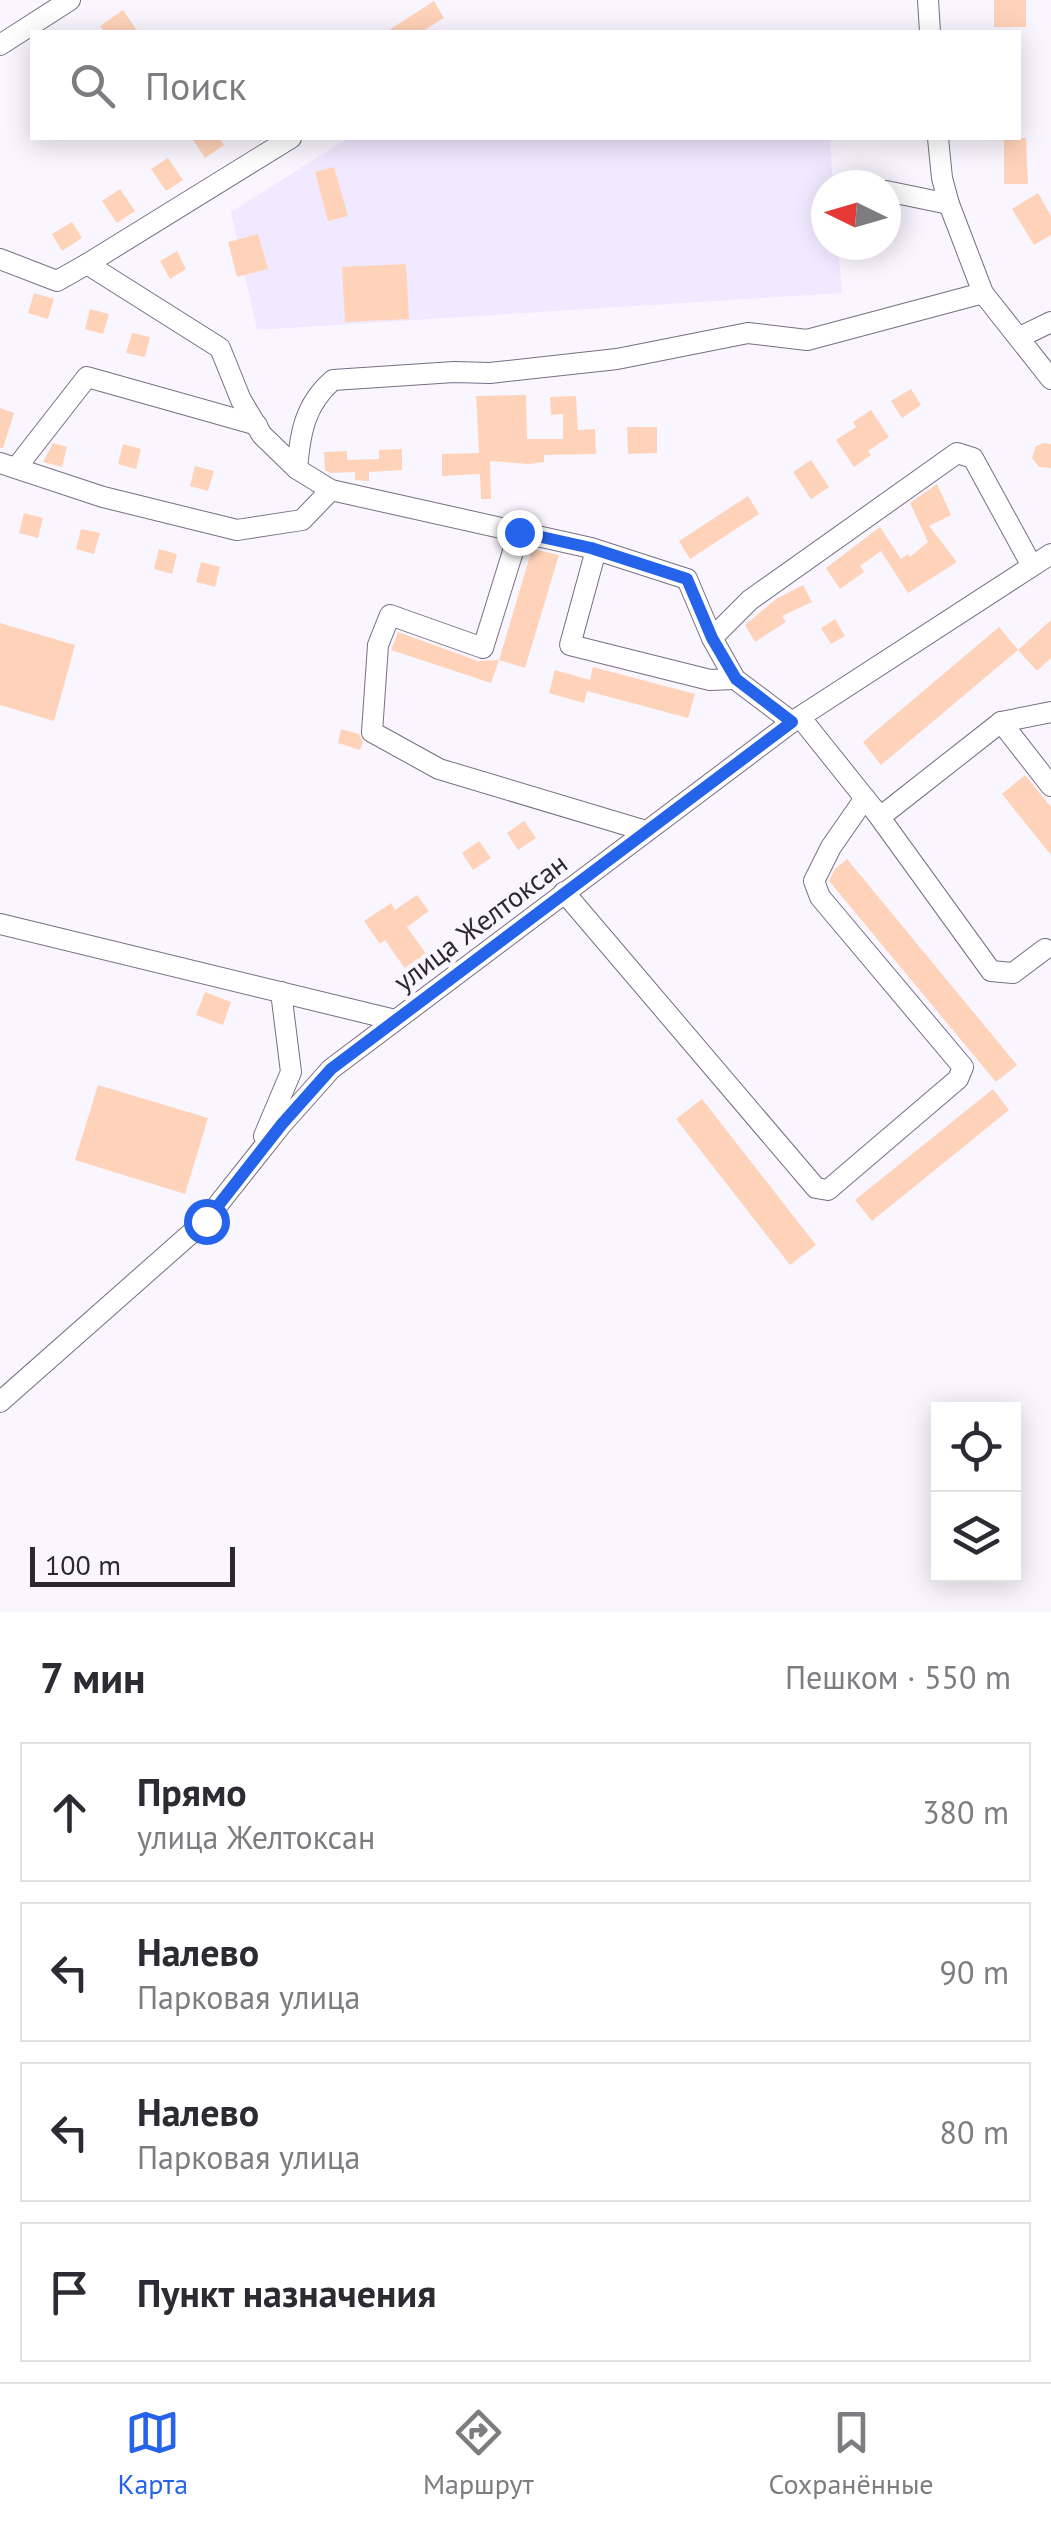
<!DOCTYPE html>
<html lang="ru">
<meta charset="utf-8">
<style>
:root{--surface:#fff;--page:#f7f7f7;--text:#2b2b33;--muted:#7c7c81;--line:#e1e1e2;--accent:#2563eb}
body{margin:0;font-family:"PT Sans",sans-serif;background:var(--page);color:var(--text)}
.controls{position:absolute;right:30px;bottom:30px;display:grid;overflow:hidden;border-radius:0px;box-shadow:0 5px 25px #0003}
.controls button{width:90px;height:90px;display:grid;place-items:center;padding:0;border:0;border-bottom:2px solid var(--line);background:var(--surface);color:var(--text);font:50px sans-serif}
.compass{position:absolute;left:811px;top:170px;width:90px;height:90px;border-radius:50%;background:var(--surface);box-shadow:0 5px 25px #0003;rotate:275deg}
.scale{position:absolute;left:30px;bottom:25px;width:205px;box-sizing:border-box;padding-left:10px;border:5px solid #2b2830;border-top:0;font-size:28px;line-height:35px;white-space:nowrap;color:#2b2830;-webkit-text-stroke:8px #faf6ff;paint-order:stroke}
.stop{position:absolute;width:30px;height:30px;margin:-22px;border:8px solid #2563eb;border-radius:50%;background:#fff}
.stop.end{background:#2563eb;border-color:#fff;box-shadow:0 2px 10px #0008}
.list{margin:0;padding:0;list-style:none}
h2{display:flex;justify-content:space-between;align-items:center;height:130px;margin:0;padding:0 40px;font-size:42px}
h2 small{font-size:32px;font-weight:400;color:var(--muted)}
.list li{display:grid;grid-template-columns:65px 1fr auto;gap:30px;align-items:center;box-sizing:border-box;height:140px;margin:0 20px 20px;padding:0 20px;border:2px solid var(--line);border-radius:0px}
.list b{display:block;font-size:38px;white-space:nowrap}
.list p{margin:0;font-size:32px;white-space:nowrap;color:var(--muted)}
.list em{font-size:32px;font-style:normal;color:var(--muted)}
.icon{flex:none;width:55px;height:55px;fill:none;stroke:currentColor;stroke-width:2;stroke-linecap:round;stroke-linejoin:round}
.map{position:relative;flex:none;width:1051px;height:1612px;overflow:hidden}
.search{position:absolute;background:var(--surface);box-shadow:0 5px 25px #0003;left:30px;right:30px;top:30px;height:110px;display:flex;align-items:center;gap:25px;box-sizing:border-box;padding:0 35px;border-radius:0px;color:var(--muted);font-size:38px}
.sheet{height:770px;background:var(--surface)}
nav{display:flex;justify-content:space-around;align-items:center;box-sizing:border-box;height:140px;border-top:2px solid var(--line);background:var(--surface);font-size:28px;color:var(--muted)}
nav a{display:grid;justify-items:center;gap:5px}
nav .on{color:var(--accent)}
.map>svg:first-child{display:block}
.built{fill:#f1e9ff}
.building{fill:#ffd3b9}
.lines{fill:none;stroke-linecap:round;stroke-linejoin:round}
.minor-casing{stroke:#766f81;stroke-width:22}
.minor{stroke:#fff;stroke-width:20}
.route{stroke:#2563eb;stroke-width:12}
.labels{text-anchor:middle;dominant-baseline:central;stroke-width:10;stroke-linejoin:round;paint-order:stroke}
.street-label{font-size:28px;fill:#2b2830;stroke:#faf6ff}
</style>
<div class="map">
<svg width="1051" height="1612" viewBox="0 0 1051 1612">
<rect width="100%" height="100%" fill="#faf6ff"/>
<path class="built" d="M359,138h471l3,47h-7v60h12l4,48 -585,37 -26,-118 114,-72z"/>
<g class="building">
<rect x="994" y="0" width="32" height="27"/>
<path d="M434,1l10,17 -23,14h-35z"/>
<path d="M123,10l15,22h-33l-5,-6z"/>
<path d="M192,138h27l5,7 -19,13z"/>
<path d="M1004,138h22l2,46h-24z"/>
<path d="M168,158l15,22 -17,11 -15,-22z"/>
<path d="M334,167l14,49 -20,5 -13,-49z"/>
<path d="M120,189l15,22 -18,12 -15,-22z"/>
<path d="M1038,193l13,23v19l-17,10 -22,-36z"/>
<path d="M72,222l10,16 -20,13 -10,-17z"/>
<path d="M258,234l10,35 -31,8 -9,-35z"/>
<path d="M177,251l9,18 -16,10 -10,-18z"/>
<path d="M406,264l3,55 -64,3 -3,-55z"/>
<path d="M34,293l20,6 -6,20 -20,-6z"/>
<path d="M90,309l19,5 -6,20 -18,-5z"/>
<path d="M132,333l18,4 -5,20 -19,-4z"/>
<path d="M911,389l10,16 -19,13 -11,-17z"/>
<path d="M526,395l1,44h36v-25l-12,1 -1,-18 26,-1 2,34 17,-1 1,25 -52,1v7l-15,2 -39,-3 1,38h-10l-1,-25 -38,2v-22l37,-1 -3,-57z"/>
<path d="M0,408l14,5 -11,35h-3z"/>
<path d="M871,410l18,27 -21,14 3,4 -17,12 -18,-27 20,-13 -3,-5z"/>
<path d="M627,427h30v26l-29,1z"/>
<path d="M53,443l14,4 -5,20 -19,-5z"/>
<path d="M1044,443l7,1v24l-12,-1 -7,-9 4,-12z"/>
<path d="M123,444l18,5 -5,20 -18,-5z"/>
<path d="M402,449v21l-33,2v9l-14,-1v-8l-25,1 -5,-3 -1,-18 23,-1v9l32,-1v-9z"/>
<path d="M811,460l18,27 -18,12 -18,-27z"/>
<path d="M195,466l19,5 -6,20 -18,-5z"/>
<path d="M937,484l14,31 -22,11 28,36 -49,31 -27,-42 -21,15 4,6 -24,17 -14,-21 54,-41 21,32 7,-5 2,3 18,-15 -18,-39z"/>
<path d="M748,496l11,18 -69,45 -11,-18z"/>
<path d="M24,513l19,5 -5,20 -19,-5z"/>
<path d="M81,529l19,4 -6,21 -18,-5z"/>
<path d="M159,549l18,5 -5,20 -18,-5z"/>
<path d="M532,549l27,6 -34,113 -26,-8z"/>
<path d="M201,562l19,5 -5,20 -19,-5z"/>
<path d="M803,585l9,17 -30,14 4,6 -31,20 -10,-17 31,-26z"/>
<path d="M835,619l10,17 -14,8 -10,-16z"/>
<path d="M1051,620v38l-14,13 -19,-21z"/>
<path d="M0,623l75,22 -21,76 -54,-16z"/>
<path d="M999,627l19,23 -137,115 -18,-23z"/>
<path d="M398,632l80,29 21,-1 -8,23 -100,-33z"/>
<path d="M593,667l102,27 -7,24 -101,-27 -3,12 -35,-10 6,-23 35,10z"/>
<path d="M341,729l18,5 4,8 -3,8 -22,-7z"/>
<path d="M1025,775l26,32v48l-49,-61z"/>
<path d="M524,821l12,17 -18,12 -11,-17z"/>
<path d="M479,841l12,17 -18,12 -11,-17z"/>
<path d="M847,859l170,206 -21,17 -167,-201 6,-12z"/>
<path d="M417,895l12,16 -22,16 20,28 -21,15 -21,-30 -5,4 -16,-23 27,-18 4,7z"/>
<path d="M205,992l26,10 -8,23 -27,-10z"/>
<path d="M98,1085l110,33 -23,76 -110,-34z"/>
<path d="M993,1089l16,21 -137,111 -17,-21z"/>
<path d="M702,1099l114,146 -26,20 -114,-146z"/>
</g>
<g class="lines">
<g class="minor-casing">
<g id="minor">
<path d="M928,0l2,32"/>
<path d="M0,45l70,-45"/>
<path d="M938,138l4,40 7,26 34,89 68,86"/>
<path d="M886,191l63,13"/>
<path d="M0,259l57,22 30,-17 133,84 21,52 21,35 35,34 34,21 260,58 96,31 25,59 23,41 57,43"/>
<path d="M87,264l204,-126"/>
<path d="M1020,337l31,-15"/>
<path d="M0,463l103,34 134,33 65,-10 29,-30"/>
<path d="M16,468l71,-91 170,48"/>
<path d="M297,469c3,-36 8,-65 36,-89l121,-8 36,1 127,-14 131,-26 59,7 176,-47"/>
<path d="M519,532l-36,116 -93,-33 -12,30 -6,87 67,37 207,62"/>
<path d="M596,550l-26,95 140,35 25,-1"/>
<path d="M712,638l38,-38 207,-147 16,5 59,108"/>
<path d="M800,717l80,100 121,-95 50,-10"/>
<path d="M1001,722l50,64"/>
<path d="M873,808l118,163 22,2 32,-24"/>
<path d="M564,892l252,296 12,2 130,-111 5,-12 -143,-170 -6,-16 17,-34 34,-49"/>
<path d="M0,924l395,96"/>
<path d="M264,1136l27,-64 -10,-80"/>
<path d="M0,1402l205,-181 77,-97 49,-55 461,-347 259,-168"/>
</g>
</g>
<use href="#minor" class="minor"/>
</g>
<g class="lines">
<path class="route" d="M206,1221l76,-97 49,-55 461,-347 -56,-43 -24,-41 -25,-59 -96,-31 -72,-16"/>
</g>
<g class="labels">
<g class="street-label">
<text transform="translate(480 922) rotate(-37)">улица Желтоксан</text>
</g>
</g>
</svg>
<div class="controls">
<button><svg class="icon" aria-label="locate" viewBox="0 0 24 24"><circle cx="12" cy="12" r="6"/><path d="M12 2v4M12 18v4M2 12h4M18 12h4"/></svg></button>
<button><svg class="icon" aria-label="layers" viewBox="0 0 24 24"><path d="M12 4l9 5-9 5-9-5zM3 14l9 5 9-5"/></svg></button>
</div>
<svg class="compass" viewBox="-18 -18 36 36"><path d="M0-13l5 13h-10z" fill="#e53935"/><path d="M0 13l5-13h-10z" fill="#7c7c81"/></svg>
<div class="scale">100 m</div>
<div class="stop" style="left:206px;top:1221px"></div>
<div class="stop end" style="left:519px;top:532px"></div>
<div class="search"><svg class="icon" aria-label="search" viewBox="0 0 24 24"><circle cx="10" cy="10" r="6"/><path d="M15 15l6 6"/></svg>Поиск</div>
</div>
<section class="sheet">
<h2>7 мин<small>Пешком · 550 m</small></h2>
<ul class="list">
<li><svg class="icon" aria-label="ahead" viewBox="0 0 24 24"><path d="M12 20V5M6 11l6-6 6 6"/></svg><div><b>Прямо</b><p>улица Желтоксан</p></div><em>380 m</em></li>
<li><svg class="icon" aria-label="left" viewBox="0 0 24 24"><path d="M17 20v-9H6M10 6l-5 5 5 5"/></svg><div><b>Налево</b><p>Парковая улица</p></div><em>90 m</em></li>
<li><svg class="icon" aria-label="left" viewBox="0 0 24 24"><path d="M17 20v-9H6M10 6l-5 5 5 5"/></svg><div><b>Налево</b><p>Парковая улица</p></div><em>80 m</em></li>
<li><svg class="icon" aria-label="arrive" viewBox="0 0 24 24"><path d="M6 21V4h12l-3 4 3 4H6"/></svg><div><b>Пункт назначения</b></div></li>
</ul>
</section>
<nav>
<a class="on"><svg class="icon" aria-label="map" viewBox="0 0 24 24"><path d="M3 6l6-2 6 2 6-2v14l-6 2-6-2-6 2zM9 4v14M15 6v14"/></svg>Карта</a>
<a><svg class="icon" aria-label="directions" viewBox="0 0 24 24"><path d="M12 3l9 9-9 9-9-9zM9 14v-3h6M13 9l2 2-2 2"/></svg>Маршрут</a>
<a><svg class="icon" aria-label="saved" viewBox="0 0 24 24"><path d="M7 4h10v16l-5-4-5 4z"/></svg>Сохранённые</a>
</nav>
